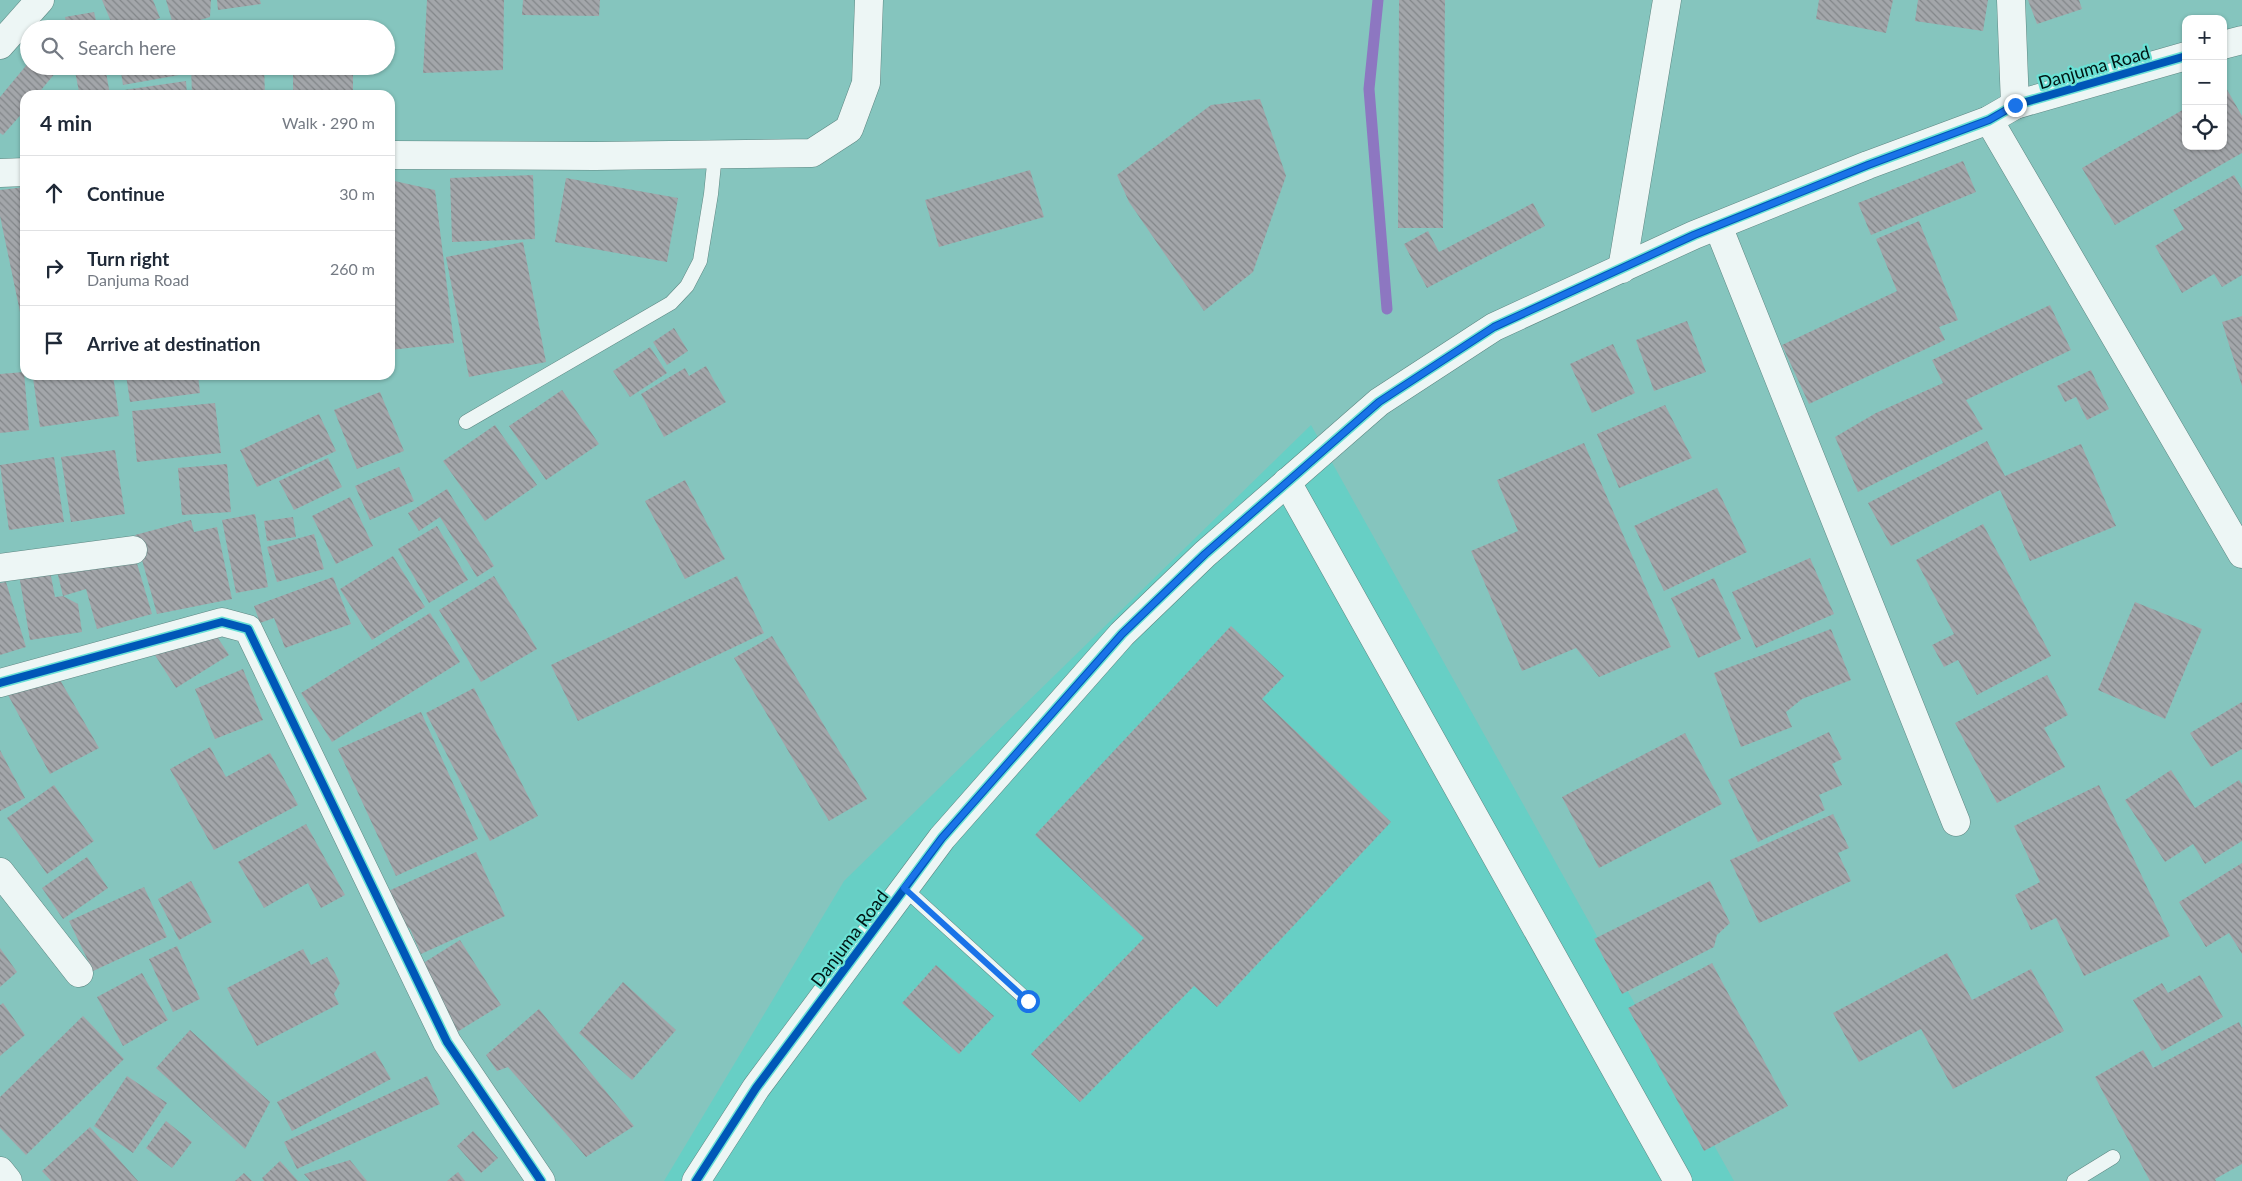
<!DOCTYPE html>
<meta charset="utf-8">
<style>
:root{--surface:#fff;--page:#f6f6f7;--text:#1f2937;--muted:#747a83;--line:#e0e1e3}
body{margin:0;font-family:Lato,sans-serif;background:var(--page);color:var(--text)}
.controls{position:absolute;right:15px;top:15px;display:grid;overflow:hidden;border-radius:10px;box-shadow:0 1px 4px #0004}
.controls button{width:45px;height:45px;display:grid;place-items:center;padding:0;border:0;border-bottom:1px solid var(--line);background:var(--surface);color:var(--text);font:25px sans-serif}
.stop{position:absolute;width:15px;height:15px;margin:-11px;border:4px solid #1a73e8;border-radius:50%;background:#fff}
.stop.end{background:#1a73e8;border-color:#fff;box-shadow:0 1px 5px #0008}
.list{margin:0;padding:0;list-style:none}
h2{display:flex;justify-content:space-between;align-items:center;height:65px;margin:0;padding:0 20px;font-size:21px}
h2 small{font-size:16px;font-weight:400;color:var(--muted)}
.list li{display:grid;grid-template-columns:32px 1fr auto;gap:15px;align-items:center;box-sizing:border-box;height:75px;padding:0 20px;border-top:1px solid var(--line)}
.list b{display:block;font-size:19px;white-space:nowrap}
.list p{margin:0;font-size:16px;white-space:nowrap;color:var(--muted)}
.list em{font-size:16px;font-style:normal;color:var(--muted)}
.icon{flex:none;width:28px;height:28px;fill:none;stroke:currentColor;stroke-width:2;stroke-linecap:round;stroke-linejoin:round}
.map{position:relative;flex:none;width:2242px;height:1181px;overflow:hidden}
.search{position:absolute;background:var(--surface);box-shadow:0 1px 4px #0004;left:20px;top:20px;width:375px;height:55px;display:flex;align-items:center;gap:12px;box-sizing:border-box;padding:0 18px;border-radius:28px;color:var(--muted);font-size:19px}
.panel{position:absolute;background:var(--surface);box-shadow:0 1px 4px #0004;left:20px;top:90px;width:375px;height:290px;border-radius:15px}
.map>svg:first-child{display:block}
.built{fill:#67cfc5}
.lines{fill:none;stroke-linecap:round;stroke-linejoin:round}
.stream{stroke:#8d77c1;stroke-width:11}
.building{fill:url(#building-back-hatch)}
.service-casing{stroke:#5d8782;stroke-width:15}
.minor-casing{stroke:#5d8782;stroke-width:29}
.primary-casing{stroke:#5d8782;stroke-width:29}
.service{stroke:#edf6f5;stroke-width:14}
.minor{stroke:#edf6f5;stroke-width:28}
.primary{stroke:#edf6f5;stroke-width:28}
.cycleway-casing{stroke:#6ae0d4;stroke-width:11}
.cycleway{stroke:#0057b8;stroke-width:8}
.route{stroke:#1a73e8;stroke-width:6}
.labels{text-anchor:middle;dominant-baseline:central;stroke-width:4.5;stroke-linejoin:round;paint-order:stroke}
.street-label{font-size:18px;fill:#001614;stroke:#6ae0d4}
</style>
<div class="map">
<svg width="2242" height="1181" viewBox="0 0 2242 1181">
<defs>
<pattern id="building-back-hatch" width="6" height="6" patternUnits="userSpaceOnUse" patternTransform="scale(1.25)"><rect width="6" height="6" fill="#a3a6aa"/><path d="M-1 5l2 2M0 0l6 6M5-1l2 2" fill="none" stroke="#828689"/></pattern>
</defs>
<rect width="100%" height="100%" fill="#85c5be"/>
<path class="built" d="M1311,425l423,756h-1070l180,-300z"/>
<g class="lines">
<path class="stream" d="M1378,0l-9,89 18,220"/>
</g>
<g class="building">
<path d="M102,0h51l7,18 -25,11h-21z"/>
<path d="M166,0h45l-1,17 -36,11z"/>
<path d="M217,0h43l1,4 -43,6z"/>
<path d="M427,0h77l-1,70 -80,3z"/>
<path d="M523,0h77l-1,16 -77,-1z"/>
<path d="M1399,0h46l-2,228h-45z"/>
<path d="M1819,0h74l-7,33 -70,-14z"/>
<path d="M1918,0h70l-5,31 -68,-10z"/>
<path d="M2028,0h51l3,9 -45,15z"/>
<path d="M94,12l4,17h-30l-3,-12z"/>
<path d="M29,62v4h32l-24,29h-12v15l-22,25 -3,-2v-36z"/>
<path d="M74,66h31l5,29h-45l14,-3z"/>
<path d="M120,66h64l1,8 -62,11z"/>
<path d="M191,66h73l1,29h-73z"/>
<rect x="293" y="66" width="60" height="29"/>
<path d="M186,81l1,14h-63v-5z"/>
<path d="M2225,86l17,30v37l-127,72 -33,-57 104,-60v38h37v-59z"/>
<path d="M1260,99l26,77 -33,96 -49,39 -75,-109 -12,-27 94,-70z"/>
<path d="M1963,161l13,31 -105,43 -13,-32z"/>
<path d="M1030,170l14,47 -105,30 -14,-47z"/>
<path d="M533,175l2,64 -83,3 -2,-64z"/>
<path d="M2234,175l8,14v86l-20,12 -8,-13 -32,19 -27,-47 29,-17 -11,-19z"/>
<path d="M566,178l112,20 -11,64 -112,-20z"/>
<path d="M390,180l45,10 19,153 -64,7z"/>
<path d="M25,187v144h-1l-24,-115v-26z"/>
<path d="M1533,203l12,23 -118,62 -23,-44 24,-13 11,21z"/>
<path d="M1919,221l39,99 -19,7 6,13 -136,64 -27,-59 115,-54 -21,-52z"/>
<path d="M523,242l23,120 -77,15 -23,-120z"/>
<path d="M2050,305l21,45 -105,50 17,29 -125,63 -23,-55 41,-24 67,-30 -11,-23z"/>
<path d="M2242,316v70l-20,-64z"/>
<path d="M1687,321l19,51 -52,19 -18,-51z"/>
<path d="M674,328l14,23 -21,14 -14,-23z"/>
<path d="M1613,344l22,49 -43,20 -22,-49z"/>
<path d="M650,347l17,26 -37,24 -17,-26z"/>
<path d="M706,366l20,36 -62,35 -23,-43 44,-26 4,8z"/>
<path d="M2091,370l18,39 -22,11 -11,-23 -11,5 -8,-16z"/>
<path d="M24,372l5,58 -29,3v-59z"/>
<path d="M52,375h61l6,41 -79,11 -7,-49z"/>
<path d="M126,375h72l2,18 -70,9z"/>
<path d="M562,390l37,54 -53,36 -37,-54z"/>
<path d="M380,392l24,59 -47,18 -23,-59z"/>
<path d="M215,403l6,50 -84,9 -5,-51z"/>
<path d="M1665,405l27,53 -73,30 -22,-54z"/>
<path d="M319,414l17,37 -79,36 -17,-37z"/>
<path d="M495,425l42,60 -52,36 -42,-60z"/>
<path d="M1987,441l18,35 76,-32 35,82 -86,35 -30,-71 -109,56 -23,-43z"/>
<path d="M1584,443l87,204 -72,30 -23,-29 -54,23 -51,-120 47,-20 -21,-51z"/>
<path d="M115,450l10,64 -54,8 -10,-65z"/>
<path d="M54,457l10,65 -55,8 -9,-65z"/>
<path d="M328,458l14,29 -48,23 -15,-29z"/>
<path d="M227,464l4,48 -49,3 -4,-47z"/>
<path d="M399,467l15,34 -44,19 -15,-34z"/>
<path d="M685,480l40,79 -40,20 -40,-78z"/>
<path d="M1717,488l30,64 -83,39 -30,-65z"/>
<path d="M447,489l47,77 -17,11 -37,-60 -21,14 -11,-18z"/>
<path d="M350,497l23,49 -37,18 -24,-48z"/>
<path d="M255,514l13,73 -32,6 -14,-73z"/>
<path d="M293,517l3,20 -29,4 -3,-20z"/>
<path d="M191,520l3,12 23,-5 15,72 -75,15 -22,-79z"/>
<path d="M1983,524l68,132 -74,39 -19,-35 -14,7 -12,-22 22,-11 -38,-74z"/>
<path d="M437,526l31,54 -39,23 -31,-54z"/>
<path d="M314,534l10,35 -47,13 -10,-35z"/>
<path d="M133,550l19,64 -55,15 -11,-40 -23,7 15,8 4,28 -52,8 -11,-65 31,-4 5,26 8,-1 -6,-25z"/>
<path d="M393,556l32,51 -53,33 -32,-51z"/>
<path d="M1810,558l24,56 -78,34 -24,-56z"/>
<path d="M494,576l43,73 -56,33 -42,-72z"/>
<path d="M737,576l27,57 -186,88 -27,-56z"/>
<path d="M333,577l18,47 -66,24 -11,-30 -14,5 -6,-17z"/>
<path d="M1714,578l27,61 -43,19 -27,-60z"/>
<path d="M6,582l20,65 -26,8v-72z"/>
<path d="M2135,602l67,27 -37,90 -67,-29z"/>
<path d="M430,613l30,49 -128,80 -31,-49z"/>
<path d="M1231,626l53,50 -22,23 129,123 -174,185 -23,-21 -114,116 -49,-48 113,-116 -109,-103z"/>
<path d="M1831,629l20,51 -49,19 -16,13 6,15 -51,20 -27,-74z"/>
<path d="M214,632l15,23 -53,33 -23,-36z"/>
<path d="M772,636l95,163 -38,22 -95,-163z"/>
<path d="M243,669l20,51 -48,19 -20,-50z"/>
<path d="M55,671l44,77 -49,26 -43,-81z"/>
<path d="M2047,675l21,40 -24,13 21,39 -68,36 -42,-80z"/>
<path d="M474,688l64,128 -48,25 -64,-128z"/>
<path d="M2242,702v47l-31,18 -21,-34z"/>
<path d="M421,712l57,127 -82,37 -58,-127z"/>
<path d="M1829,732l13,27 -10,5 10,21 -23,10 6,15 -67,32 -30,-62z"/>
<path d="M1685,733l37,71 -123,64 -37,-71z"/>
<path d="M210,747l16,30 44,-24 28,52 -84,45 -44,-81z"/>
<path d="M0,750l25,48 -25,13z"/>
<path d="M2171,770l24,38 44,-28 3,4v57l-37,23 -12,-20 -28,18 -40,-62z"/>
<path d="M54,785l40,56 -47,33 -40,-56z"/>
<path d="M2099,785l71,151 -86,40 -28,-58 -25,12 -16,-35 25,-13 -26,-56z"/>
<path d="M1833,814l16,34 -11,5 13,28 -92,42 -29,-63z"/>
<path d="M306,824l39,71 -24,13 -13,-25 -44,25 -26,-46z"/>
<path d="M476,852l29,64 -84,38 -11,-25 -12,-10 -12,-27z"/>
<path d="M87,857l21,31 -45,31 -21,-31z"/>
<path d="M2242,863v91l-13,-21 -23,14 -27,-45z"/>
<path d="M191,881l21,41 -33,18 -21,-41z"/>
<path d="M1710,881l20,42 -13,12 -3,12 -92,47 -28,-55z"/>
<path d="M144,887l23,50 -74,34 -24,-50z"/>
<path d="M460,940l41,65 -44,27 -40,-65z"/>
<path d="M177,946l23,53 -27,13 -24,-53z"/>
<path d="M0,948l17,24 -17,15z"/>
<path d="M303,949l8,16 16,-8 13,26 -6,11 5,10 -82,42 -30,-58z"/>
<path d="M1947,953l25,47 59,-31 33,62 -111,58 -32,-60 -62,33 -26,-49z"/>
<path d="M1712,963l76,143 -84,45 -76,-143z"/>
<path d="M936,965l58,51 -35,38 -57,-51z"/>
<path d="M142,973l26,47 -45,26 -26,-49z"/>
<path d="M2200,975l23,42 -61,34 -29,-51 29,-17 6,10z"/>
<path d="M623,982l53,48 -44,50 -53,-47z"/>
<path d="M3,1003l22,32 -25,21v-51z"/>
<path d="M539,1009l95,117 -48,31 -78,-90 -11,4 -11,-16z"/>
<path d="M83,1016l41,43 -98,96 -26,-27v-31z"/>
<path d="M2239,1022l3,6v136l-27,15 1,2h-66l-55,-104 48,-27 10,18z"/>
<path d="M190,1030l80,72 -25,47 -89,-81z"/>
<path d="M375,1051l16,28 -99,52 -15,-29z"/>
<path d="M127,1076l40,27 -34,50 -39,-27z"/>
<path d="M427,1076l13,28 -143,65 -13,-27z"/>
<path d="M166,1121l26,21 -20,26 -26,-20z"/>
<path d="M90,1127l48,54h-87l-9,-10z"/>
<path d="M473,1131l25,27 -17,15 -24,-27z"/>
<path d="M350,1160l17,21h-57l-6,-7z"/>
<path d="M280,1161l18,20h-34l-2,-3z"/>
<path d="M458,1172l7,9h-18z"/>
<path d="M244,1173l8,8h-17z"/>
</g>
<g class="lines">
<g class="service-casing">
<g id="service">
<path d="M466,422l205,-119 16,-17 13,-25 11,-67 4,-40"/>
<path d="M904,888l124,113"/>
<path d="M2074,1181l39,-24"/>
</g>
</g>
<g class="minor-casing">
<g id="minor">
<path d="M2011,0l4,105"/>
<path d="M2223,45l19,-5"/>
<path d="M1989,120l253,434"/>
<path d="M390,155l205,1 217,-3 37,-24 17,-46 3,-83"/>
<path d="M0,173l25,-1"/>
<path d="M1718,226l238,596"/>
<path d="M1622,269l45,-269"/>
<path d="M1287,482l391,699"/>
<path d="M0,568l133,-18"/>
<path d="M0,683l222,-61 26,7 199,413 94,139"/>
<path d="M0,872l79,101"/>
<path d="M0,1171l8,10"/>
<path d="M696,1181l60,-93 186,-250 180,-204 83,-80 174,-152 115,-75 200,-92 174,-70 121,-45 26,-15 171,-49"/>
</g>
</g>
<g class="primary-casing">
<path id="primary" d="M0,45l40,-45"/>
</g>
<use href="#service" class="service"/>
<use href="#minor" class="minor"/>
<use href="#primary" class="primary"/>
<g class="cycleway-casing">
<g id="cycleway">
<path d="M0,683l222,-61 26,7 199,413 94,139"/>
<path d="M696,1181l60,-93 186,-250 180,-204 83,-80 174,-152 115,-75 200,-92 174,-70 121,-45 26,-15 171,-49"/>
</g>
</g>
<use href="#cycleway" class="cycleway"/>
</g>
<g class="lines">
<path class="route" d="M1028,1001l-124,-113 38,-50 180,-204 83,-80 174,-152 115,-75 200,-92 174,-70 121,-45 26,-15"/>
</g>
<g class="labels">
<g class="street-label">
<text transform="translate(2094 67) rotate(-16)">Danjuma Road</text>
<text transform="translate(849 938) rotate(-53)">Danjuma Road</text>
</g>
</g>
</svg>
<div class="controls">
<button>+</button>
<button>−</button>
<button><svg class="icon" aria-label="locate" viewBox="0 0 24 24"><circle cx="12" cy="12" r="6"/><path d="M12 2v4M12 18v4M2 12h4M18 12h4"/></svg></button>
</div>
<div class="stop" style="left:1028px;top:1001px"></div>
<div class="stop end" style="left:2015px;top:105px"></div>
<div class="search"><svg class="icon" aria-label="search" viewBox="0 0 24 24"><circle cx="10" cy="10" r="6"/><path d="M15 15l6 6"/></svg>Search here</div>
<section class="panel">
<h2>4 min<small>Walk · 290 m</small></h2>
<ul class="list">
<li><svg class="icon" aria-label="ahead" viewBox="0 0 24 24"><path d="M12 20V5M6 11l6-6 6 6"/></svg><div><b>Continue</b></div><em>30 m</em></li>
<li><svg class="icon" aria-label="right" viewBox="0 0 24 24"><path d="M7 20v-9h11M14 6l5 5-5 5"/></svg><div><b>Turn right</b><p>Danjuma Road</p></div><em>260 m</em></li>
<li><svg class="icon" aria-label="arrive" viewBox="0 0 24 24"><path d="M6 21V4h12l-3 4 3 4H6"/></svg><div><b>Arrive at destination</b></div></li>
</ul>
</section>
</div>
